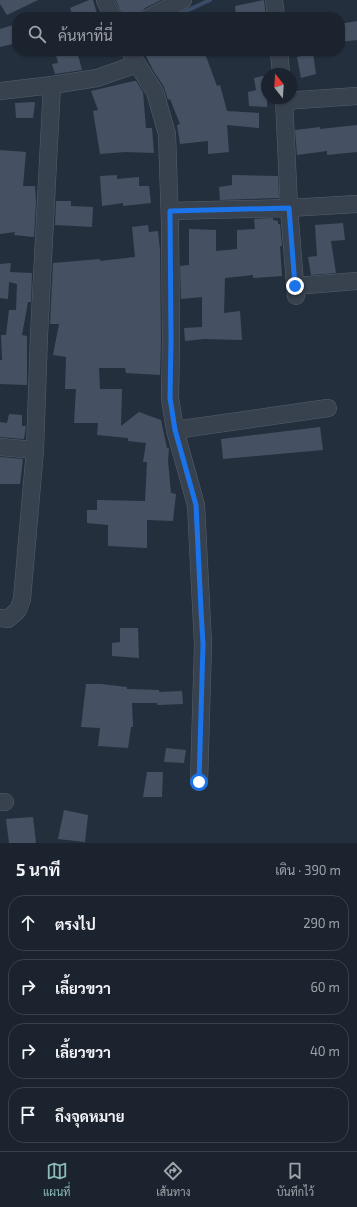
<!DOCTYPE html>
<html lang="th">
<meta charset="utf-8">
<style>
:root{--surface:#1b232e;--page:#282f3a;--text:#f1f3f6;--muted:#a0a4aa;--line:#39404a;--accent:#8bbbb9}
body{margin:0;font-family:"Exo 2",Sarabun,sans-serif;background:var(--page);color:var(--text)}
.compass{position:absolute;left:261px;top:68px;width:36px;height:36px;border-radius:50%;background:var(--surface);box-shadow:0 1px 3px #0004;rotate:343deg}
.stop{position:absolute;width:12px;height:12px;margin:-9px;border:3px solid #1a73e8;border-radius:50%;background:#fff}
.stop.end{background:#1a73e8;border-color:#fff;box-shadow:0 1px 4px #0008}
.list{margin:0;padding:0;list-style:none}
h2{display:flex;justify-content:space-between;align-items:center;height:52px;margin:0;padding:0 16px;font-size:17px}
h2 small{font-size:13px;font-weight:400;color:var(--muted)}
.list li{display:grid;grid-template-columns:26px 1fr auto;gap:12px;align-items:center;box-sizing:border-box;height:56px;margin:0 8px 8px;padding:0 8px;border:1px solid var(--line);border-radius:16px}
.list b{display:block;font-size:15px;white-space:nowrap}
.list em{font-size:13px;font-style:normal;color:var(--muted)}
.icon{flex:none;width:22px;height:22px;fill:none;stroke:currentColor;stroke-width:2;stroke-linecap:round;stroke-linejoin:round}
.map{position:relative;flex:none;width:357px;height:843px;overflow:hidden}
.search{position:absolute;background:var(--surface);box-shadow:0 1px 3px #0004;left:12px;right:12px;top:12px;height:44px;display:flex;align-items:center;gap:10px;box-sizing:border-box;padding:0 14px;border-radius:16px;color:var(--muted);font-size:15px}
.sheet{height:308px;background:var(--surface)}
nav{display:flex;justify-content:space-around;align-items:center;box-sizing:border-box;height:56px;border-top:1px solid var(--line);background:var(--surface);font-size:11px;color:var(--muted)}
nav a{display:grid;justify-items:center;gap:2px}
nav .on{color:var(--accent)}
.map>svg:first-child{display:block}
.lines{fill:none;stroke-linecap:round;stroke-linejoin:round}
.stream{stroke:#394c67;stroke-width:4}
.building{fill:#455162}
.minor-casing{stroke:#565f6c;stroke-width:18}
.minor{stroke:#38414e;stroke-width:17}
.route{stroke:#1a73e8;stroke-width:5}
</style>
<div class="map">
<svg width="357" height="843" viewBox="0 0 357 843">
<rect width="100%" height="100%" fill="#242f3e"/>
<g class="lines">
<path class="stream" d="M173,17l37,-17"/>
</g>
<g class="building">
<path d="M0,0h38l-31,15 -7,-11z"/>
<path d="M89,0h4l5,17h-25l-3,-9z"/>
<path d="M116,0h45l-16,8 -4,6 -8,3h-10z"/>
<path d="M264,0l2,17h-30l-1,-11z"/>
<path d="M357,21v19l-17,2v-18z"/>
<path d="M13,25l4,18 -17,4v-18z"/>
<path d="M77,51l5,19 -27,4 -3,-10 6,-1 -2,-8z"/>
<path d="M156,51h48l13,35 3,-1 7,26 32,2v15l-32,-3 2,27 -21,2v-13l-28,3 -3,-19 3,-1 -10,-25 -2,1 -4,-13 -11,-17 -7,-14z"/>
<path d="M313,53l3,21 -15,4 -4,-21z"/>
<path d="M267,75v32l-18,-1 -1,-14 8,-2 -2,-12z"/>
<path d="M134,81h2l7,11 3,36h6l2,25 -29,-1 -25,2 -7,-43 5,-1 -7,-19z"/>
<path d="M35,102l-2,16h-17l-1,-15z"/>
<path d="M357,125v27l-30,3v-4l-30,4 -2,-25 25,-3v2z"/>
<path d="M0,150l26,2 -3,34h12l1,15 -2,36 -20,-2 1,-3 -15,2z"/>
<path d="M117,175v4l22,-2v9h10l2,17 -28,3v-3l-21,3 -2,-30z"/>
<path d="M232,175l46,1 1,22 -59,2 -1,-13 13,-2z"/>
<path d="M56,201h15v5l22,1 -1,20 -37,-2z"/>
<path d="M273,218v2l5,1v3h2l2,22h-2l2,30 -29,2v-3l-28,3 -1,35 16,-2 2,29 -38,-1 -19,2 -1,-13 18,-1v-30l-21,2 -1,-33 9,-1v-36l27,1v21l21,-2v-19l18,-1 -1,-10z"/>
<path d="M343,223l2,17 -14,1 5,32 -25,2 -3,-18 9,-1 -2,-31z"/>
<path d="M148,225l1,7 9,-1 2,19 1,92 -1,33 -34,-2 -1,-5h-26l1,21h22l-1,37 18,-14 22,8 6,28h2l-1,13 3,32 5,1 -3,27 -26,-1v28l-39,-2v-21l-21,-2v-13h10v-10l48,1 2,-39h-4l3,-19 -18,-2v-3l-31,-3 1,-12h-24l2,-34h-11l1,-32 -13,-2 6,-31h-9l3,-61 47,-4v2l35,-4 -3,-30z"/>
<path d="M11,263l-1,9 22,1 -1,29h-3l-6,33 5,1v49l-27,-1v-24h2l-1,-25h5l3,-25h7l1,-26 -8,-2 -1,17 -8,-1v-34z"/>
<path d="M9,414l13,1v11h4l-2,13 -24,-2v-15l7,1z"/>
<path d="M320,427l3,23 -100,9 -2,-20z"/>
<path d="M0,457l23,2 -3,25h-20z"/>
<path d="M120,628h18l1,30 -27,-2v-13l8,-1z"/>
<path d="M86,684h15l26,3v2l32,1v2l23,-1 1,13 -26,1v-2h-25l1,24h-2l-3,21 -30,-2 2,-18 -19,-1z"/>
<path d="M166,748l20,2 -2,13 -20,-1z"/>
<path d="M147,772h16l-1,25h-19z"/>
<path d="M64,810l24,5 -3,27 -27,-3z"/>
<path d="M33,817l3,26h-27l-3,-24z"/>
</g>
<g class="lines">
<g class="minor-casing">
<g id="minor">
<path d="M105,0l8,17"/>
<path d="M274,0l2,17"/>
<path d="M150,17l33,-17"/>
<path d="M130,51l7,13 18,28 12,42 3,90 1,117 -1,57 5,32 21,75 7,139 -4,138"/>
<path d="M279,51l2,23"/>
<path d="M0,91l52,-6 45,-7 40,-14"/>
<path d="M284,98l5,110 7,88"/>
<path d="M284,101l73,-5"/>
<path d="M170,211l119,-3 68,-4"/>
<path d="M295,286l62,-5"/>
<path d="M175,430l153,-22"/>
<path d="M0,447l35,3"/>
<path d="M0,618l8,1 10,-9 4,-11 13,-149 4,-115 13,-250"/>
<path d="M0,802h5"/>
</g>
</g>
<use href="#minor" class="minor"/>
</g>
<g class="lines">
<path class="route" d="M199,782l4,-138 -2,-34 -5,-105 -21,-75 -5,-32 1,-57 -1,-130 119,-3 6,78"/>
</g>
</svg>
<svg class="compass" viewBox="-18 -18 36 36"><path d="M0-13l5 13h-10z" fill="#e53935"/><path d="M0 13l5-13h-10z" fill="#a0a4aa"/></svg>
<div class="stop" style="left:199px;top:782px"></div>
<div class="stop end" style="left:295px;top:286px"></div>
<div class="search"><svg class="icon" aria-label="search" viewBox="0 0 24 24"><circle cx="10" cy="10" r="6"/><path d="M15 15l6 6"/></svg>ค้นหาที่นี่</div>
</div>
<section class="sheet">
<h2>5 นาที<small>เดิน · 390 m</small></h2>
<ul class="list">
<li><svg class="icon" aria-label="ahead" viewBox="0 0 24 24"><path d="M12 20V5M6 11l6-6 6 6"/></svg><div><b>ตรงไป</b></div><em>290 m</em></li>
<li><svg class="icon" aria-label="right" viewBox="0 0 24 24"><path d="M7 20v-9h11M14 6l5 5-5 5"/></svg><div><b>เลี้ยวขวา</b></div><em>60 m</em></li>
<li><svg class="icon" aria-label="right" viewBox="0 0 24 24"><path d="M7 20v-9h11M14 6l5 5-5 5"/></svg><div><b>เลี้ยวขวา</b></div><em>40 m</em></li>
<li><svg class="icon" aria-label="arrive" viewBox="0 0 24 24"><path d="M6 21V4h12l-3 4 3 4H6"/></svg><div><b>ถึงจุดหมาย</b></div></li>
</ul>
</section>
<nav>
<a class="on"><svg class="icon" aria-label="map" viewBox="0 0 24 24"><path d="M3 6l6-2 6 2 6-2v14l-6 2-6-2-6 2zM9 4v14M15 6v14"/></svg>แผนที่</a>
<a><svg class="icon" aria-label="directions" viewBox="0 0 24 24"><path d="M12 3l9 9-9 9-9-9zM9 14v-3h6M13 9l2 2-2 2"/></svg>เส้นทาง</a>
<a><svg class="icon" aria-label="saved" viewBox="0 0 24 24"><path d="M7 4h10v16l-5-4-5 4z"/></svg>บันทึกไว้</a>
</nav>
